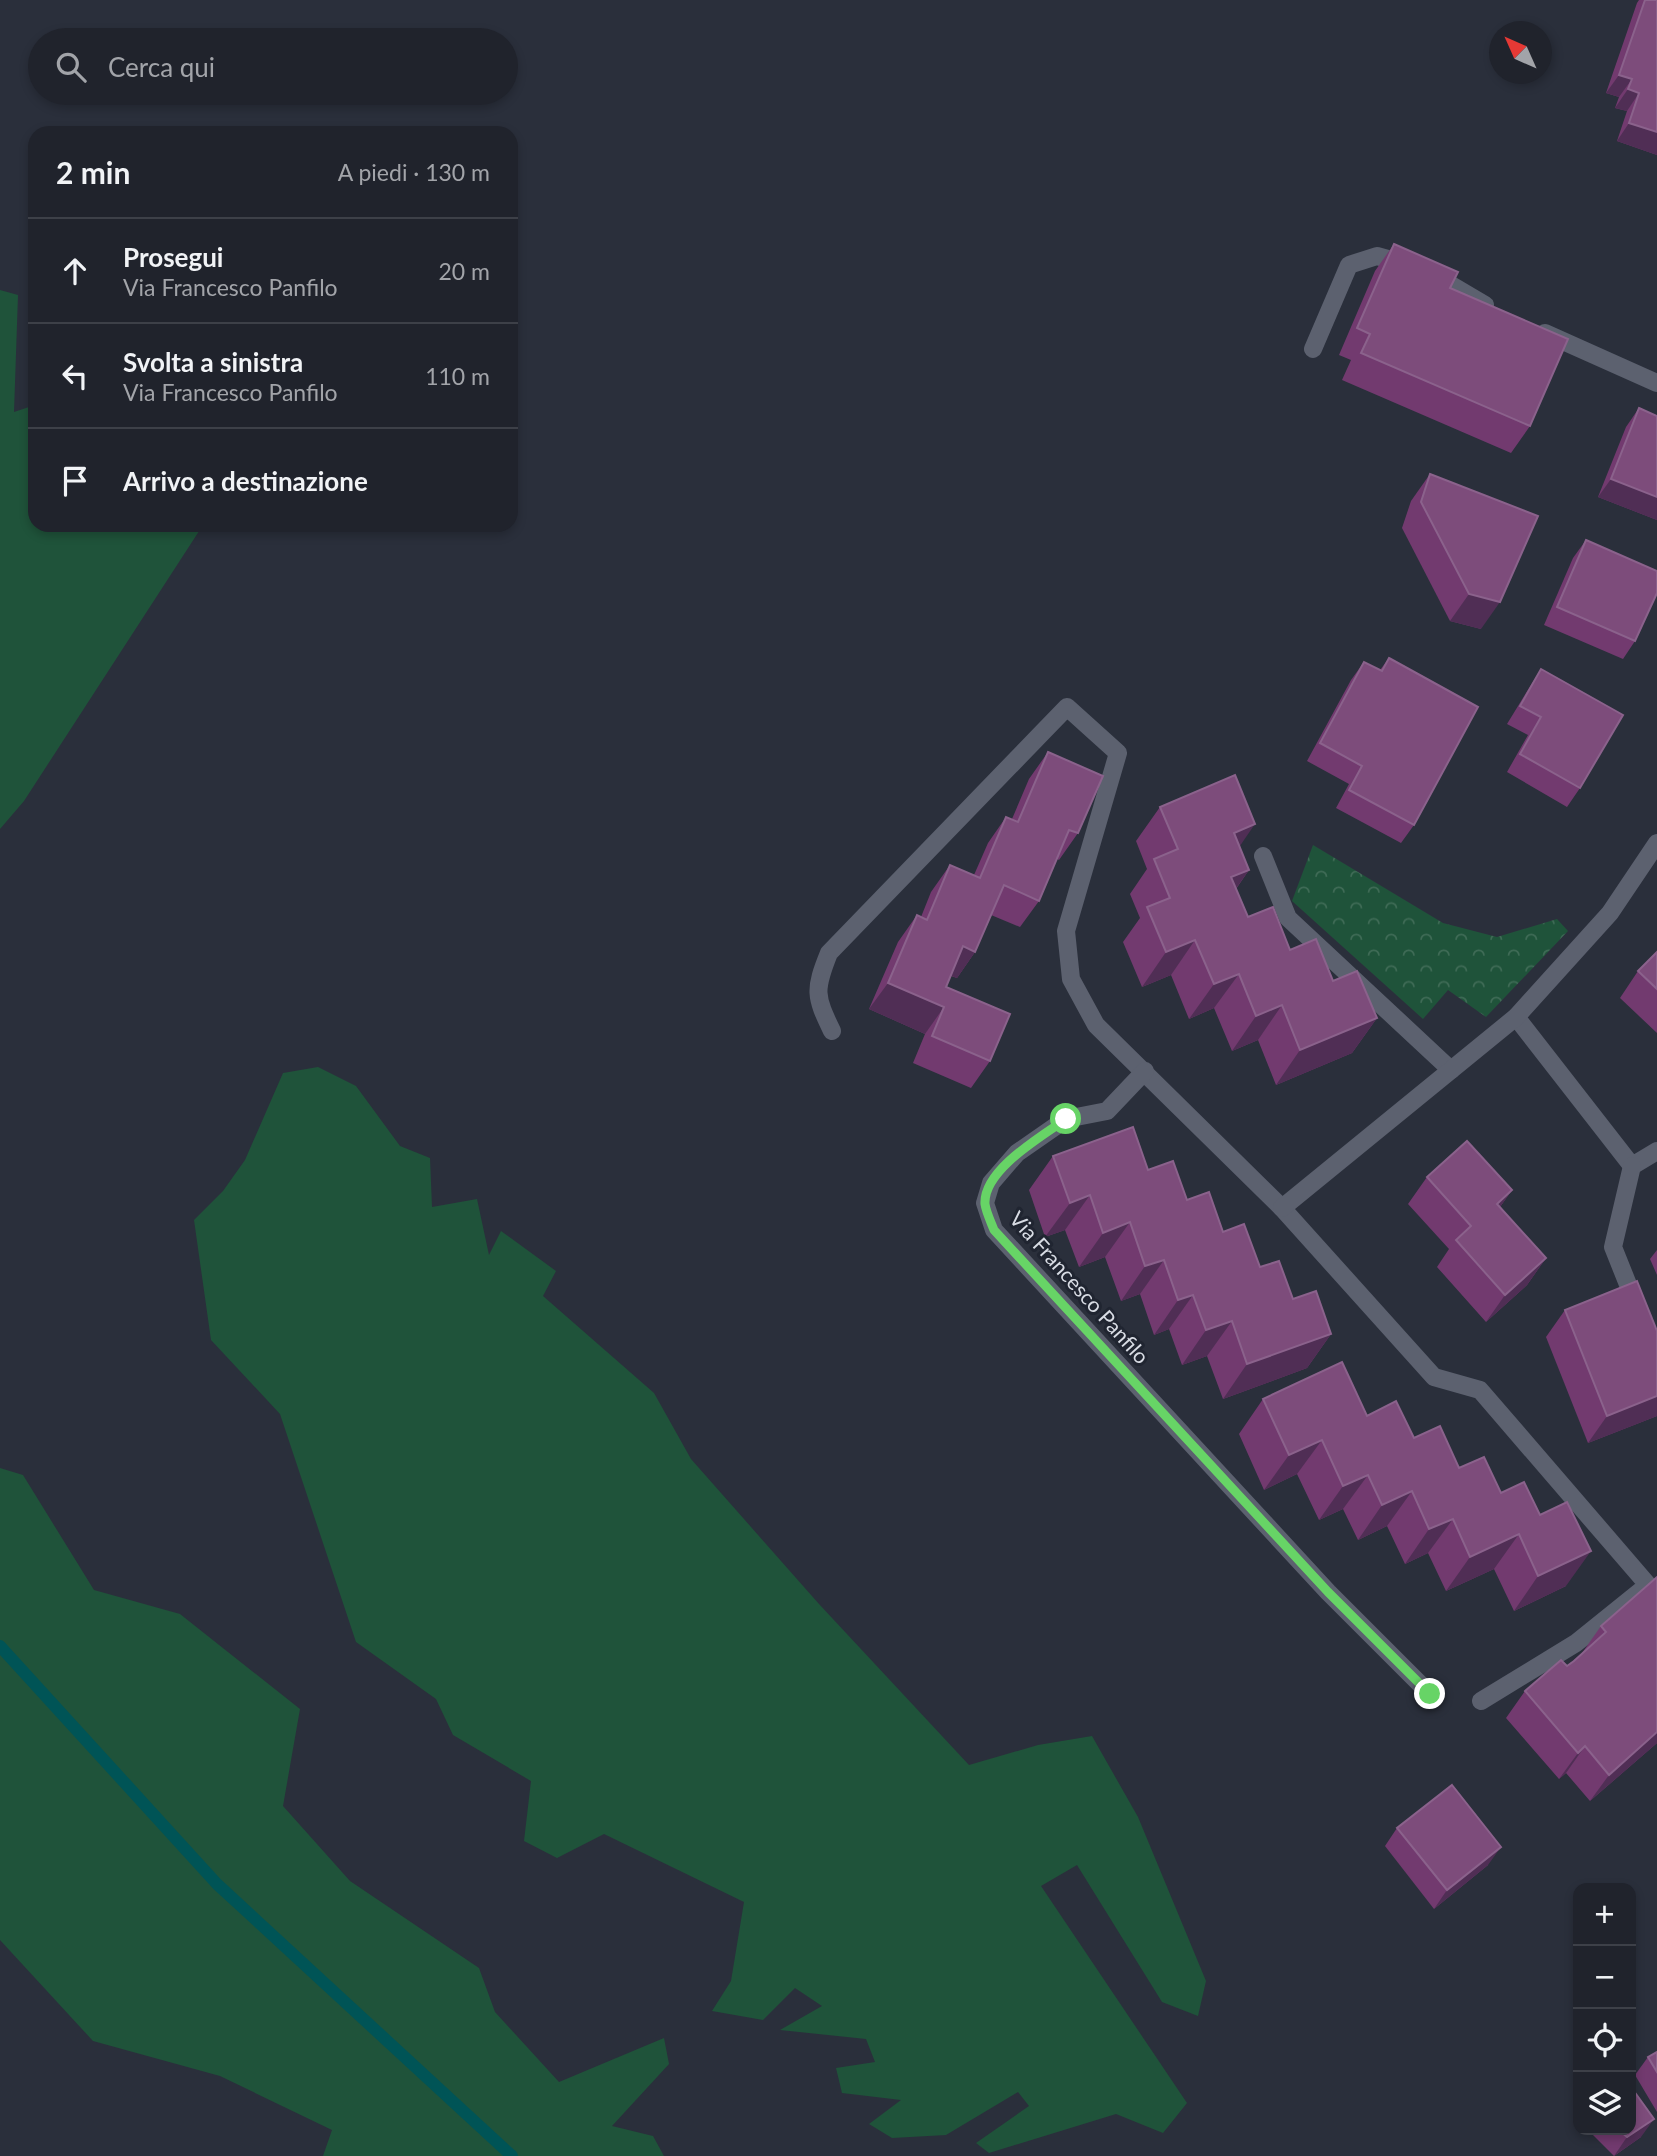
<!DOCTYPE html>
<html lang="it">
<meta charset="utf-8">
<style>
:root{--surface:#20232c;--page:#282b34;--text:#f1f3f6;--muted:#a2a4a9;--line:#3d4048}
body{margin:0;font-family:Lato,sans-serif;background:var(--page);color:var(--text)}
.controls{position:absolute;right:21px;bottom:21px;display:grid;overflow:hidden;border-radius:14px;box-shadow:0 4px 10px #0003}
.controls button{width:63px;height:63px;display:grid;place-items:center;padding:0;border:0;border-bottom:2px solid var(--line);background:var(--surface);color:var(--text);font:35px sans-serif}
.compass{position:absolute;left:1489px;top:21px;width:63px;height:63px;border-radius:50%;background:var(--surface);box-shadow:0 4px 10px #0003;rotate:315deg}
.stop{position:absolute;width:21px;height:21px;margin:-16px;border:5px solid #67d466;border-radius:50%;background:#fff}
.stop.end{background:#67d466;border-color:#fff;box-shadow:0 2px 7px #0008}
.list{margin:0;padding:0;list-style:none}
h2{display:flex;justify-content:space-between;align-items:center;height:91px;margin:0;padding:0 28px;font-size:30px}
h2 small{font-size:23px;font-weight:400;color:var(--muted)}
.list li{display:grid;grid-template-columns:46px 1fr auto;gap:21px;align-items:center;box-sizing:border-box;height:105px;padding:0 28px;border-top:2px solid var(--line)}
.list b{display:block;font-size:26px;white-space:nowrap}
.list p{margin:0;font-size:23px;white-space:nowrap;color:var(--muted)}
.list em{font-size:23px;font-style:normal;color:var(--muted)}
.icon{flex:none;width:38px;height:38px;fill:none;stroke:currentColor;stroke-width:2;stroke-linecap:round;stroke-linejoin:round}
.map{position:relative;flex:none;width:1657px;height:2156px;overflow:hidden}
.search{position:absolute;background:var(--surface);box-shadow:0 4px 10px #0003;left:28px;top:28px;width:490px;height:77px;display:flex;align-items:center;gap:18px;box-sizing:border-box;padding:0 24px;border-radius:38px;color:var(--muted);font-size:26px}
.panel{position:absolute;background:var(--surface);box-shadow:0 4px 10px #0003;left:28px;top:126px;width:490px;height:406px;border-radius:21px}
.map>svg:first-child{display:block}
.grass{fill:#1f533a}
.park{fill:url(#park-crowns)}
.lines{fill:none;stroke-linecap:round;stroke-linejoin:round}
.stream{stroke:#005456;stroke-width:12}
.lane{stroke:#5c616f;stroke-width:18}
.street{stroke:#5c616f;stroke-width:18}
.wall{fill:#723a6f}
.shaded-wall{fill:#502e55}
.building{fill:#7d4c7b;stroke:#8b628c;stroke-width:2}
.route{stroke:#67d466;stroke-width:9}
.labels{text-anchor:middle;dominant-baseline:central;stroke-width:6;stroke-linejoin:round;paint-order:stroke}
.street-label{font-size:21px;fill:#d8dce4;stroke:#202531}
</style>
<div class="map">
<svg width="1657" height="2156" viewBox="0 0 1657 2156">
<defs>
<pattern id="park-crowns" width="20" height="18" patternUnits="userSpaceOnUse" patternTransform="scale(1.75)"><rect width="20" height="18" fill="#1f533a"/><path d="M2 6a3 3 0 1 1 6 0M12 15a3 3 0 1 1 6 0" fill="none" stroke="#3f6b56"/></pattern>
</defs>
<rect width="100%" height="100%" fill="#2a2f3b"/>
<g class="grass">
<path d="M0,290l18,5 -4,117 21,-7v120h168l-179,276 -24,28z"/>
<path d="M318,1067l38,19 44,60 30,12 2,49 45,-8 12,56 12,-24 55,40 -13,25 111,97 37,66 128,145 150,161 69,-20 54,-9 46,81 68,164 -8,35 -36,-14 -85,-137 -36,21 146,217 -24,30 -47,-19 -127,39 -13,-10 53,-37 -11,-14 -72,43 -54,3 -23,-14 32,-24 -59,-7 -6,-25 39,-6 -9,-23 -86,-9 42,-24 -27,-18 -32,32 -51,-9 19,-30 13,-79 -140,-68 -47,24 -33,-17 7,-60 -78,-46 -17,-36 -80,-57 -76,-228 -69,-74 -17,-120 29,-29 22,-31 38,-87z"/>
<path d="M0,1468l23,7 71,115 86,24 120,95 -17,97 67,75 129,87 16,44 64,70 105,-44 5,26 -57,62 41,10 11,20h-341l9,-26 -112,-54 -127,-35 -93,-101z"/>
</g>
<path class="park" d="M1313,845l130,78 54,14 60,-18 11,12 -82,86 -38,-27 -25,29 -131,-118z"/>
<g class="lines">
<path class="stream" d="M0,1646l217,238 295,272"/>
<g class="lane">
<path d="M1545,333l112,50"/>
<path d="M1313,349l36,-84 28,-9 47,13 61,36"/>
<path d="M1263,856l25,62 163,152"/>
</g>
<g class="street">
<path d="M1516,1017l116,149 25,-15"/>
<path d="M832,1031c-17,-35 -18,-41 -3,-78l238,-246 51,46 -52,178 5,48 25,46 186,183 152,169 46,13 168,195 -72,58 -95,58"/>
<path d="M1145,1071l-38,40 -41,8 -49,34 -26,30 -6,20 9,27 334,362 102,102"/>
<path d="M1632,1166l-19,81 24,60"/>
<path d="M1282,1208l234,-191 94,-104 47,-70"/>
</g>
</g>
<g class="wall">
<path d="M1639,0h18v155l-40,-14 10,-30 -12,-3 4,-11 -13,-4 31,-90z"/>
<path d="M1394,244l56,44 80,138 -19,27 -169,-73 9,-20 -12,-5 36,-84z"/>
<path d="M1639,408l18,8v104l-59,-23 28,-70z"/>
<path d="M1430,474l51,155 -31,-8 -48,-93 9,-27z"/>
<path d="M1586,540l49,101 -12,18 -79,-34 29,-67z"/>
<path d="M1389,658l25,167 -13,18 -65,-35 13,-24 -42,-23 44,-81 13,-18 16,8z"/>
<path d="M1541,669l39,119 -13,19 -60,-35 21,-37 -21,-11 22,-36z"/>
<path d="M1048,752l30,81 -19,27 -2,-1 -18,42 -19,26 -29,-12 -16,37 -18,26 -6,-2 -5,11 44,74 -19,27 -58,-25 12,-29 -56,-25 29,-67 19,-27 4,2 10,-25 19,-27 24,10 14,-32 18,-26 6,2 17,-40z"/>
<path d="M1160,807l80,40 9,23 -13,19 12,28 85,64 44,37 -25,35 -76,32 -18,-45 -26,11 -18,-43 -25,11 -18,-44 -29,12 -19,-45 17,-24 -10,-24 17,-25 -11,-28z"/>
<path d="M1657,952v81l-37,-35 18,-27z"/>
<path d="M1053,1156l95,14 39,30 36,32 70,67 38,35 -24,34 -84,31 -16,-43 -25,9 -13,-36 -15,6 -14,-41 -19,7 -16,-44 -26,10 -14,-37 -20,7 -16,-47z"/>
<path d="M1427,1177l85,13 -12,17 46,51 -19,27 -41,37 -49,-55 12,-18 -41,-45z"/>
<path d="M1657,1250v25l-7,-16z"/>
<path d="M1565,1310l92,106 -69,27 -42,-106z"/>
<path d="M1263,1399l104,17 47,22 87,55 65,93 -52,25 -20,-42 -48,22 -18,-38 -23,11 -18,-38 -29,14 -15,-31 -24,11 -22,-46 -33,16 -25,-56z"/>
<path d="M1657,1577v166l-67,58 -24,-28 -7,6 -53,-61 19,-27 42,-25 15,-13 19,-27z"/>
<path d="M1397,1828l91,37 -54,44 -49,-63z"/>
<path d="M1657,2052v60l-22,-37 13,-18z"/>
<path d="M1588,2130h43l10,7 -27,19z"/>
</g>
<g class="shaded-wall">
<path d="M1619,75l13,4 -13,18 -13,-4z"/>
<path d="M1628,89l11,4 -12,18 -12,-3z"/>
<path d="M1629,123l28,9v23l-40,-14z"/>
<path d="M1611,479l46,18v23l-59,-23z"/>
<path d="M1469,594l31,8 -19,27 -31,-8z"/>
<path d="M1255,824l-24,35 3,-26z"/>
<path d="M1249,870l-24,34 6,-27z"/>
<path d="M1195,940l-24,35 -29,12 24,-35z"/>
<path d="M963,946l12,6 -18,26 -13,-5z"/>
<path d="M1239,974l-25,34 -25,11 25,-35z"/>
<path d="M888,983l56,24 -19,27 -56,-25z"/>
<path d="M1282,1005l-24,35 -26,11 24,-35z"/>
<path d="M1377,1018l-25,35 -76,32 24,-35z"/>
<path d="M1512,1190l-19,27 4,-13z"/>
<path d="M1090,1195l-25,35 -20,7 25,-34z"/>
<path d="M1130,1222l-25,35 -26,10 24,-34z"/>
<path d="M1546,1258l-19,27 -41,37 19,-27z"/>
<path d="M1164,1260l-24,34 -19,7 24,-35z"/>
<path d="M1193,1295l-24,34 -15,6 24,-35z"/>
<path d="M1232,1321l-25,35 -25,9 24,-35z"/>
<path d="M1331,1334l-24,34 -84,31 24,-35z"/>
<path d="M1657,1396v20l-69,27 19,-27z"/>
<path d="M1322,1440l-25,34 -33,16 25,-35z"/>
<path d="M1368,1475l-25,34 -24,11 24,-34z"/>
<path d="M1412,1491l-25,35 -29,14 24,-35z"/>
<path d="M1453,1519l-25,34 -23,11 24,-35z"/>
<path d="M1519,1534l-25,35 -48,22 24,-34z"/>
<path d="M1591,1551l-25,35 -52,25 24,-35z"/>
<path d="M1657,1732v11l-67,58 19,-26z"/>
<path d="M1585,1746l-19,27 -7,6 19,-26z"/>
<path d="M1501,1847l-13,18 -54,44 13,-19z"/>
<path d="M1654,2119l-13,18 -27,19 13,-19z"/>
</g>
<g class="building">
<path d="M1645,0h12v132l-28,-9 10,-30 -11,-4 4,-10 -13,-4z"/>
<path d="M1394,244l64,28 -8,16 118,51 -38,87 -169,-73 9,-19 -13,-6z"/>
<path d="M1639,408l18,8v81l-46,-18z"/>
<path d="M1430,474l108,42 -38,86 -31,-8 -48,-92z"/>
<path d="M1586,540l71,31v22l-22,48 -78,-34z"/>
<path d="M1389,658l89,49 -64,118 -65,-35 13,-24 -42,-23 44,-81 18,9z"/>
<path d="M1541,669l82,46 -43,73 -60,-34 21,-37 -21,-11z"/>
<path d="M1048,752l55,24 -25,57 -9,-3 -30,71 -35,-16 -29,67 -12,-6 -17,41 64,27 -20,47 -58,-25 12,-29 -56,-24 29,-68 10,5 23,-55 30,13 26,-61 12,5z"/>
<path d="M1235,775l20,49 -21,9 15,37 -18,7 17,40 25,-10 17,43 26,-11 17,42 24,-10 20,47 -77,32 -18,-45 -26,11 -17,-42 -25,10 -19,-44 -29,12 -19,-45 23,-9 -16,-39 24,-10 -18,-42z"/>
<path d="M1657,952v37l-19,-18z"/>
<path d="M1133,1127l15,43 25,-9 14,39 22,-8 14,40 21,-8 16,43 19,-6 14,38 23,-8 15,43 -84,30 -15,-43 -26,9 -13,-35 -15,5 -14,-40 -19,6 -15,-44 -27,11 -13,-38 -20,8 -17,-47z"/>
<path d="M1467,1141l45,49 -15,14 49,54 -41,37 -49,-55 15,-14 -44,-49z"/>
<path d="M1637,1281l20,50v65l-50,20 -42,-106z"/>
<path d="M1342,1362l25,54 29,-15 18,37 26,-12 19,42 25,-11 17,36 23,-11 16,33 27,-13 24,49 -53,25 -19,-42 -49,23 -17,-38 -24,10 -17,-38 -30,14 -14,-30 -25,11 -21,-46 -33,15 -26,-56z"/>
<path d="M1657,1577v155l-48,43 -24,-29 -7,7 -53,-62 36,-31 6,6 7,-5 32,-29 -5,-6z"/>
<path d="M1452,1785l49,62 -54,43 -50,-62z"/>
<path d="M1657,2052v20l-9,-15z"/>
<path d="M1631,2087l23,32 -27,18 -8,-7h12z"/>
</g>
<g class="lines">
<path class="route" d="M1066,1119c-24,17 -83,51 -81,85 1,8 6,18 9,26l334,362 102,102"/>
</g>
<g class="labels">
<g class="street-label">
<text transform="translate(1080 1287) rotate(48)">Via Francesco Panfilo</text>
</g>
</g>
</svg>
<div class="controls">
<button>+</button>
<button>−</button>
<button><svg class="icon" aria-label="locate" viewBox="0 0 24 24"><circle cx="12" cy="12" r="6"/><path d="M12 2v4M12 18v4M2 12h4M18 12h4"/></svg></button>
<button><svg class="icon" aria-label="layers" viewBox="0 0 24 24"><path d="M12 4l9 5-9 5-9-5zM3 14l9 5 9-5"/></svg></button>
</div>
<svg class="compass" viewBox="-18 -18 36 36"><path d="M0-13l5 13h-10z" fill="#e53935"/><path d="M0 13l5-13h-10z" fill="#a2a4a9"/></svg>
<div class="stop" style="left:1066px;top:1119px"></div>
<div class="stop end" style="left:1430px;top:1694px"></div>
<div class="search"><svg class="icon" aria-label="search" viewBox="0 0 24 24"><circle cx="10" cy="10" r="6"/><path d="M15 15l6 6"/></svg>Cerca qui</div>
<section class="panel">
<h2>2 min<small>A piedi · 130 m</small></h2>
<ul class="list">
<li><svg class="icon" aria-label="ahead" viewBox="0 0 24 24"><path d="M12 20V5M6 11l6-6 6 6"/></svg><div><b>Prosegui</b><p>Via Francesco Panfilo</p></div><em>20 m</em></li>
<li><svg class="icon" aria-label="left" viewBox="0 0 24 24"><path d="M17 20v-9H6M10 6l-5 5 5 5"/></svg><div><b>Svolta a sinistra</b><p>Via Francesco Panfilo</p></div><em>110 m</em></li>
<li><svg class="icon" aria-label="arrive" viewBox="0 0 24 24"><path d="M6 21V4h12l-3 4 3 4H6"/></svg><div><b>Arrivo a destinazione</b></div></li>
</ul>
</section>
</div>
